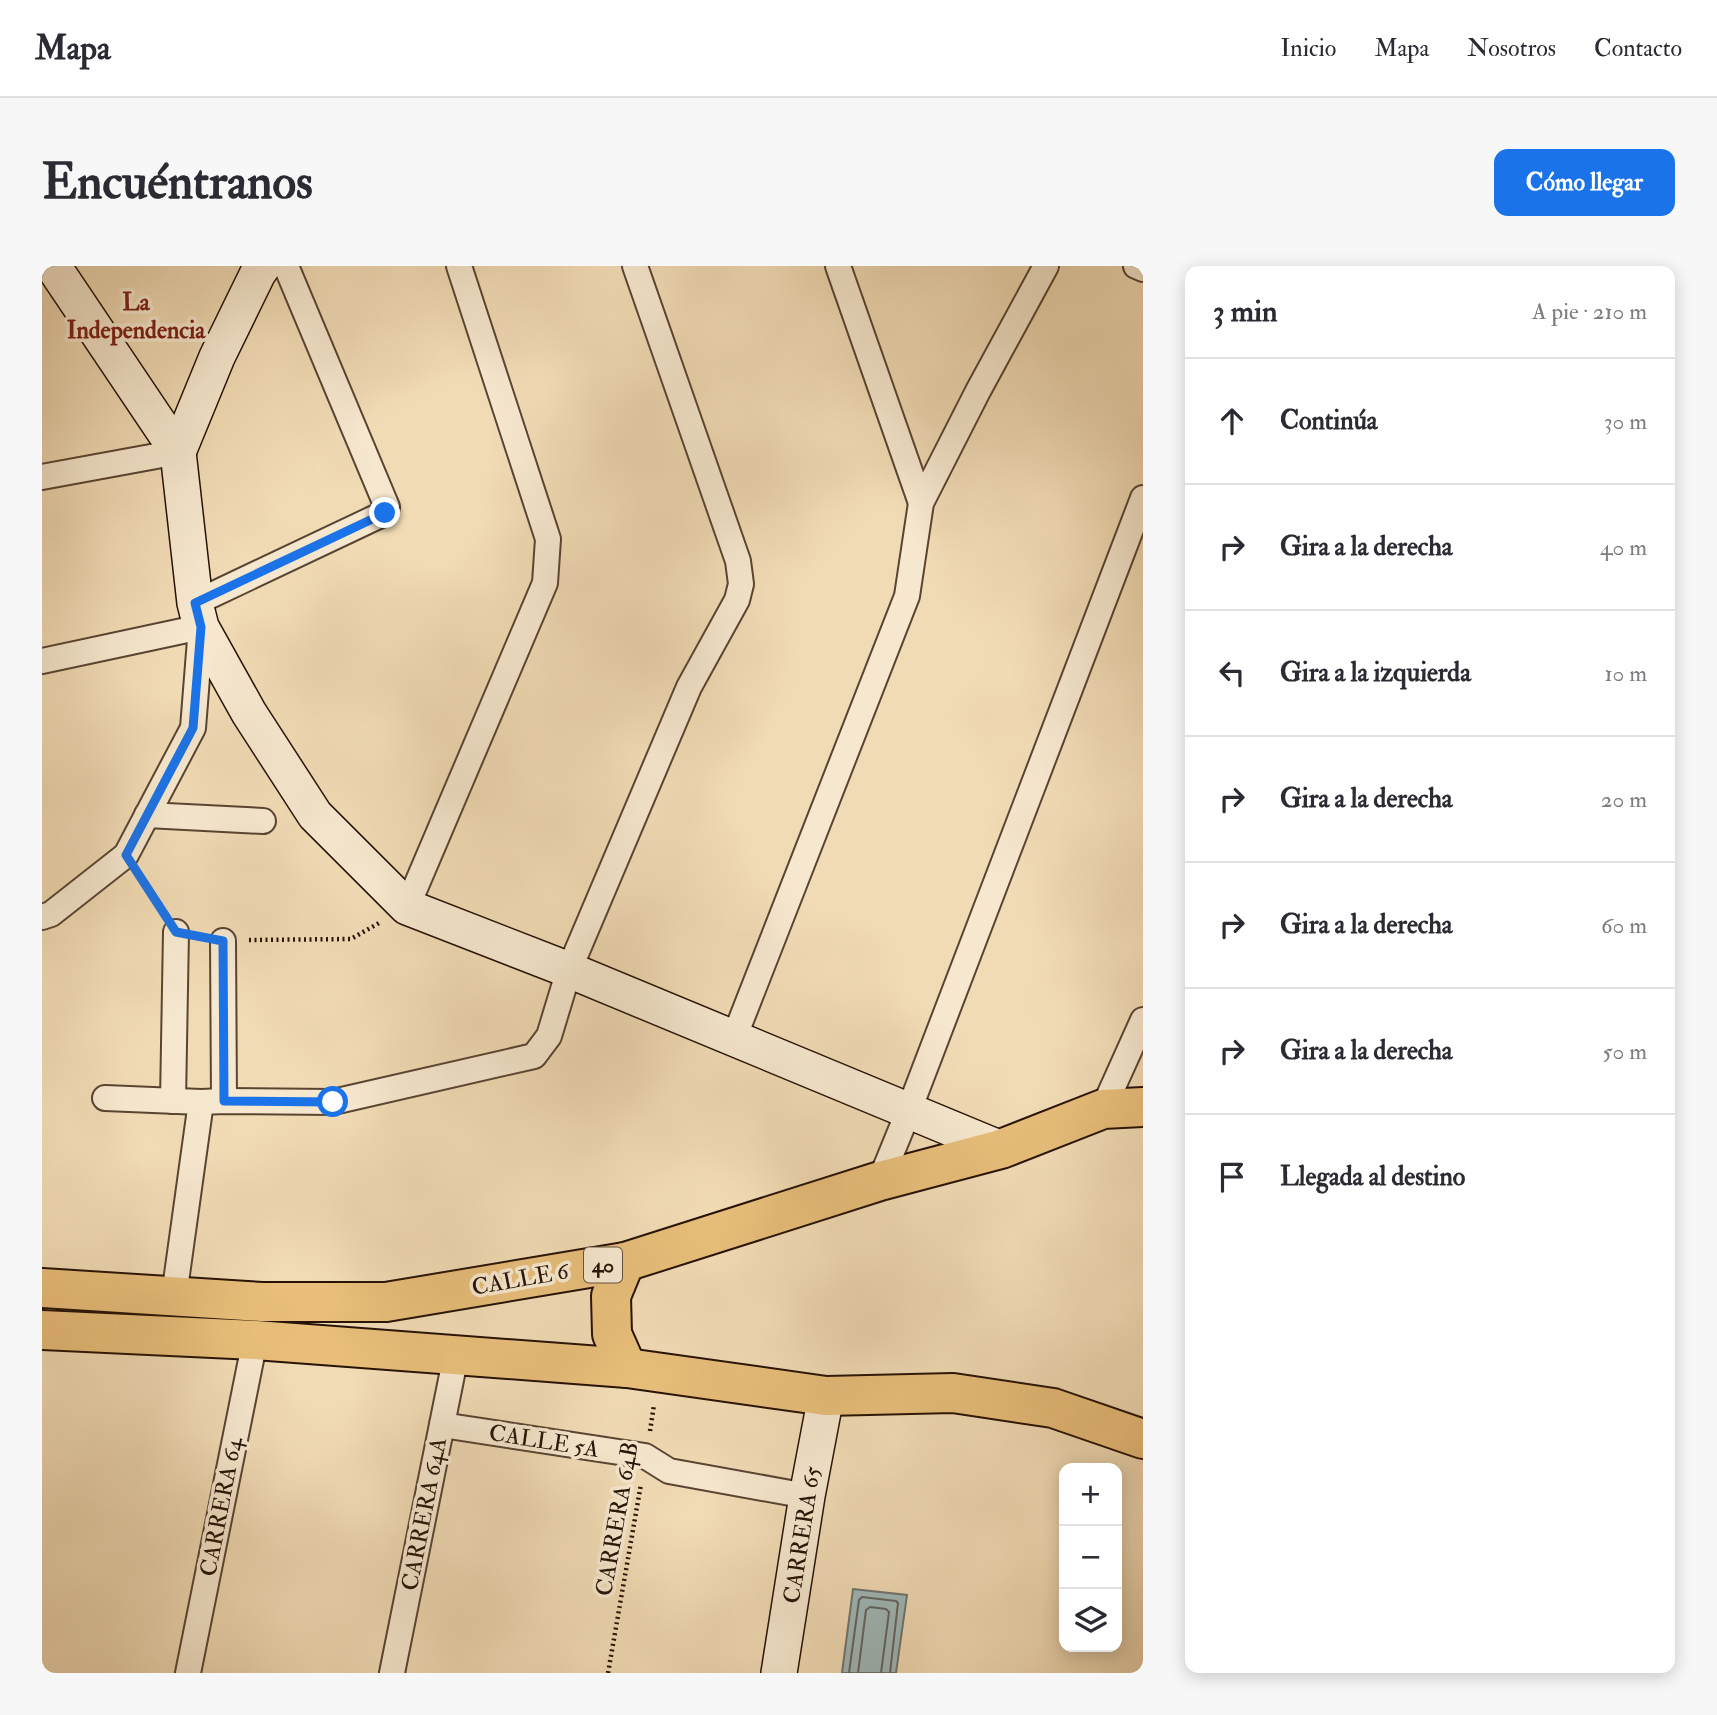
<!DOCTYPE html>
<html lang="es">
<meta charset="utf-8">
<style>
:root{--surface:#fff;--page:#f7f7f7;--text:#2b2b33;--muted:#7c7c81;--line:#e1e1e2;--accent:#1a73e8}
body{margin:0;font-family:"IM FELL Double Pica",serif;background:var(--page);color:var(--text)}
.controls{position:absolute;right:21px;bottom:21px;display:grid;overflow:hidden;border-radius:14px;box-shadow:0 4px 18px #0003}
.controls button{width:63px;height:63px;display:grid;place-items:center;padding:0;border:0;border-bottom:2px solid var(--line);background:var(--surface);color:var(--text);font:35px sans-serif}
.stop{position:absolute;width:21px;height:21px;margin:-16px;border:5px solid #1a73e8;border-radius:50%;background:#fff}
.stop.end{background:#1a73e8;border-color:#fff;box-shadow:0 2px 7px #0008}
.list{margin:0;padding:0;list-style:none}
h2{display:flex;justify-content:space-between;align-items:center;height:91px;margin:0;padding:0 28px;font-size:30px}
h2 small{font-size:23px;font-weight:400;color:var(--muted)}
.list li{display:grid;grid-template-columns:46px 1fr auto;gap:21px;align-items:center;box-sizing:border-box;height:126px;padding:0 28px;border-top:2px solid var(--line)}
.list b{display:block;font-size:26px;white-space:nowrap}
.list em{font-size:23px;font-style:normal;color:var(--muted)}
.icon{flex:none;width:38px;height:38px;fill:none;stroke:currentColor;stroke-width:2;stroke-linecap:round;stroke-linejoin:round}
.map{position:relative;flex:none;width:1101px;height:1407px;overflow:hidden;border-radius:14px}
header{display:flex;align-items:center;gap:42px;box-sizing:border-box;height:98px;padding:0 35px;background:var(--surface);border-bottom:2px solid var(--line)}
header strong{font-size:33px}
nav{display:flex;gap:38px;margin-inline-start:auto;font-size:24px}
.intro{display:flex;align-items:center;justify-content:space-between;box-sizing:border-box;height:168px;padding:0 42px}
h1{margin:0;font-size:49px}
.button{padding:18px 32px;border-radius:14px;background:var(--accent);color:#fff;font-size:24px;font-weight:700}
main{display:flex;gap:42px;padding:0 42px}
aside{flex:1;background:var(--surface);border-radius:14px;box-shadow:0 4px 18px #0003}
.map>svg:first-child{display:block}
.water{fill:#9fb8b9;stroke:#6f7671;stroke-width:2}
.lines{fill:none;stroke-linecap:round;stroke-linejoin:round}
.shore{stroke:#626560;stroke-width:2}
.street-casing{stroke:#594432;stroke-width:28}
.secondary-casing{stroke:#261206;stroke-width:38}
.highway-casing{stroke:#261206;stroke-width:42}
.path{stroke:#261206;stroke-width:4.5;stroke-dasharray:2 3.5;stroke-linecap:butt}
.street{stroke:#f6e8cf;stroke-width:24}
.secondary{stroke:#f6e8cf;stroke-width:35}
.highway{stroke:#e8be7a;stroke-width:38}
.route{stroke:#1a73e8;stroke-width:9}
.labels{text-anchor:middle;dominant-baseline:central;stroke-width:7;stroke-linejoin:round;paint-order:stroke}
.shield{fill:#f6e8cf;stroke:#645242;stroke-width:2}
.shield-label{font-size:21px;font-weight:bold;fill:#261206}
.street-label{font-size:23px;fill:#261206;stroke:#f6e8cf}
.neighbourhood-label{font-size:24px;font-weight:bold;fill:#7a1f14;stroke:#f6e8cf}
</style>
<header>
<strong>Mapa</strong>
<nav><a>Inicio</a><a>Mapa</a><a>Nosotros</a><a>Contacto</a></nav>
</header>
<div class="intro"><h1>Encuéntranos</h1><a class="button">Cómo llegar</a></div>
<main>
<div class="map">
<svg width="1101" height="1407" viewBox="0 0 1101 1407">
<rect width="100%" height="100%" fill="#f1dbb5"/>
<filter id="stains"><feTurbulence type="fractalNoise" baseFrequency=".00286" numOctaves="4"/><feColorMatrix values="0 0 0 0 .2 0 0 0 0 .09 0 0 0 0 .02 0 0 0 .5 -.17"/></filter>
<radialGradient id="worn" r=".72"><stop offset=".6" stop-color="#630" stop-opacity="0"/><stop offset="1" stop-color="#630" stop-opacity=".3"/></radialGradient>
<path class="water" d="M811,1323l54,6 -11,78h-54z"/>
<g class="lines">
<g class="shore">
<path d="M807,1407l10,-73 3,-3 34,4 2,2 -8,70"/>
<path d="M816,1407l8,-63 4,-3 16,2 3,3 -8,61"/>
</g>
<g class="street-casing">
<g id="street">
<path d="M796,0l83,237"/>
<path d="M1094,0l7,3"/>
<path d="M0,211l136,-25"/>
<path d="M153,337l190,-90 2,-6 -101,-241"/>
<path d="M0,395l159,-34 -8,101 -67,127 -75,59 -9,3"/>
<path d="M105,549l116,6"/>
<path d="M365,641l138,-324 3,-44 -89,-273"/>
<path d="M181,675l1,160"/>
<path d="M692,772l173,-442 14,-93 57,-112 68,-125"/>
<path d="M63,832l96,4 23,-1 109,1 201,-46 15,-20 20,-66 120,-283 48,-87 4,-16 -3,-23 -103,-295"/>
<path d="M131,835l3,-169"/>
<path d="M1061,843l40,-89"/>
<path d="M838,915l29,-71 234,-612"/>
<path d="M132,1030l27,-194"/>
<path d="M400,1159l203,31 24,15 138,25"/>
<path d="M146,1407l67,-333"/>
<path d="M350,1407l64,-318"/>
</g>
</g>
<g class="secondary-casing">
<g id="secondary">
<path d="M11,0l125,186 17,151 6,24 48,86 66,102 92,92 162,63 432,179"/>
<path d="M136,186l39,-95 41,-84 5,-7"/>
<path d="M737,1407l28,-177 19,-100"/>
</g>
</g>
<g class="highway-casing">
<g id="highway">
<path d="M583,996l-14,34 1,38 15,34"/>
<path d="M0,1022l220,14h124l239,-40 255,-81 121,-32 102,-40 40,-2"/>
<path d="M0,1064l213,10 372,28 199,28 127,-3 100,15 90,31"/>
</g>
</g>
<g class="path">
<path d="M98,611l24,36"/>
<path d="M207,674l102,-1 28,-16"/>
<path d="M608,1165l4,-26"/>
<path d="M566,1407l33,-189"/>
</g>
<use href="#street" class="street"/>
<use href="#secondary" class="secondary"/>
<use href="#highway" class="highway"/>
</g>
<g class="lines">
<path class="route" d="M291,836l-109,-1 -1,-160 -47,-9 -50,-77 67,-127 8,-101 -6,-24 190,-90"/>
</g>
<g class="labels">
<rect class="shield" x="542" y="981.5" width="38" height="35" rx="5"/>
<g class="shield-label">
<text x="561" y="999">40</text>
</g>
<g class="street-label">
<text transform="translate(478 1013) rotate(-10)">CALLE 6</text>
<text transform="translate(502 1175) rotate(9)">CALLE 5A</text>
<text transform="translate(179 1241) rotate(-79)">CARRERA 64</text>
<text transform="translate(382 1248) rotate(-79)">CARRERA 64A</text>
<text transform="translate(575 1253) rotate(-80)">CARRERA 64B</text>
<text transform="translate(760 1269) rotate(-81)">CARRERA 65</text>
</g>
<g class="neighbourhood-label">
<text x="94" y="36">La<tspan x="94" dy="28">Independencia</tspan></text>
</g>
</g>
<rect width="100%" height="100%" filter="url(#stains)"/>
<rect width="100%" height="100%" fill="url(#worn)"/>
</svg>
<div class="controls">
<button>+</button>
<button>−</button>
<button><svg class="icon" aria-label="layers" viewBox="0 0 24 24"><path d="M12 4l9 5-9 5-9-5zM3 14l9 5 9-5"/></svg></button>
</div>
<div class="stop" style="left:291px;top:836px"></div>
<div class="stop end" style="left:343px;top:247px"></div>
</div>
<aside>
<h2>3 min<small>A pie · 210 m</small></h2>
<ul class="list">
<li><svg class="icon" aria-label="ahead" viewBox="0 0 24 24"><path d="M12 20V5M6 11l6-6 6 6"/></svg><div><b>Continúa</b></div><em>30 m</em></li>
<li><svg class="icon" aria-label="right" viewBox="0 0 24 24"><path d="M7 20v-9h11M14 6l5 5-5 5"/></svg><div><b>Gira a la derecha</b></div><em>40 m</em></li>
<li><svg class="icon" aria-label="left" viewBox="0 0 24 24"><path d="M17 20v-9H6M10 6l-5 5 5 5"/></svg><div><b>Gira a la izquierda</b></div><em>10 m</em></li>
<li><svg class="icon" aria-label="right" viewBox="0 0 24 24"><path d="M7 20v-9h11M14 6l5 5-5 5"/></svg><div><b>Gira a la derecha</b></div><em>20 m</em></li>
<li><svg class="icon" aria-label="right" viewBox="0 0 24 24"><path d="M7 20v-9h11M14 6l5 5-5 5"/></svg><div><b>Gira a la derecha</b></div><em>60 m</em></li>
<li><svg class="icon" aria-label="right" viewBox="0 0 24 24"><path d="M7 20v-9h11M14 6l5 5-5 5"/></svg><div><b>Gira a la derecha</b></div><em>50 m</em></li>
<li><svg class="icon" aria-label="arrive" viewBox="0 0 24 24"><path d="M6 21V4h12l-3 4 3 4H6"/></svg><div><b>Llegada al destino</b></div></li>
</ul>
</aside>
</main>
